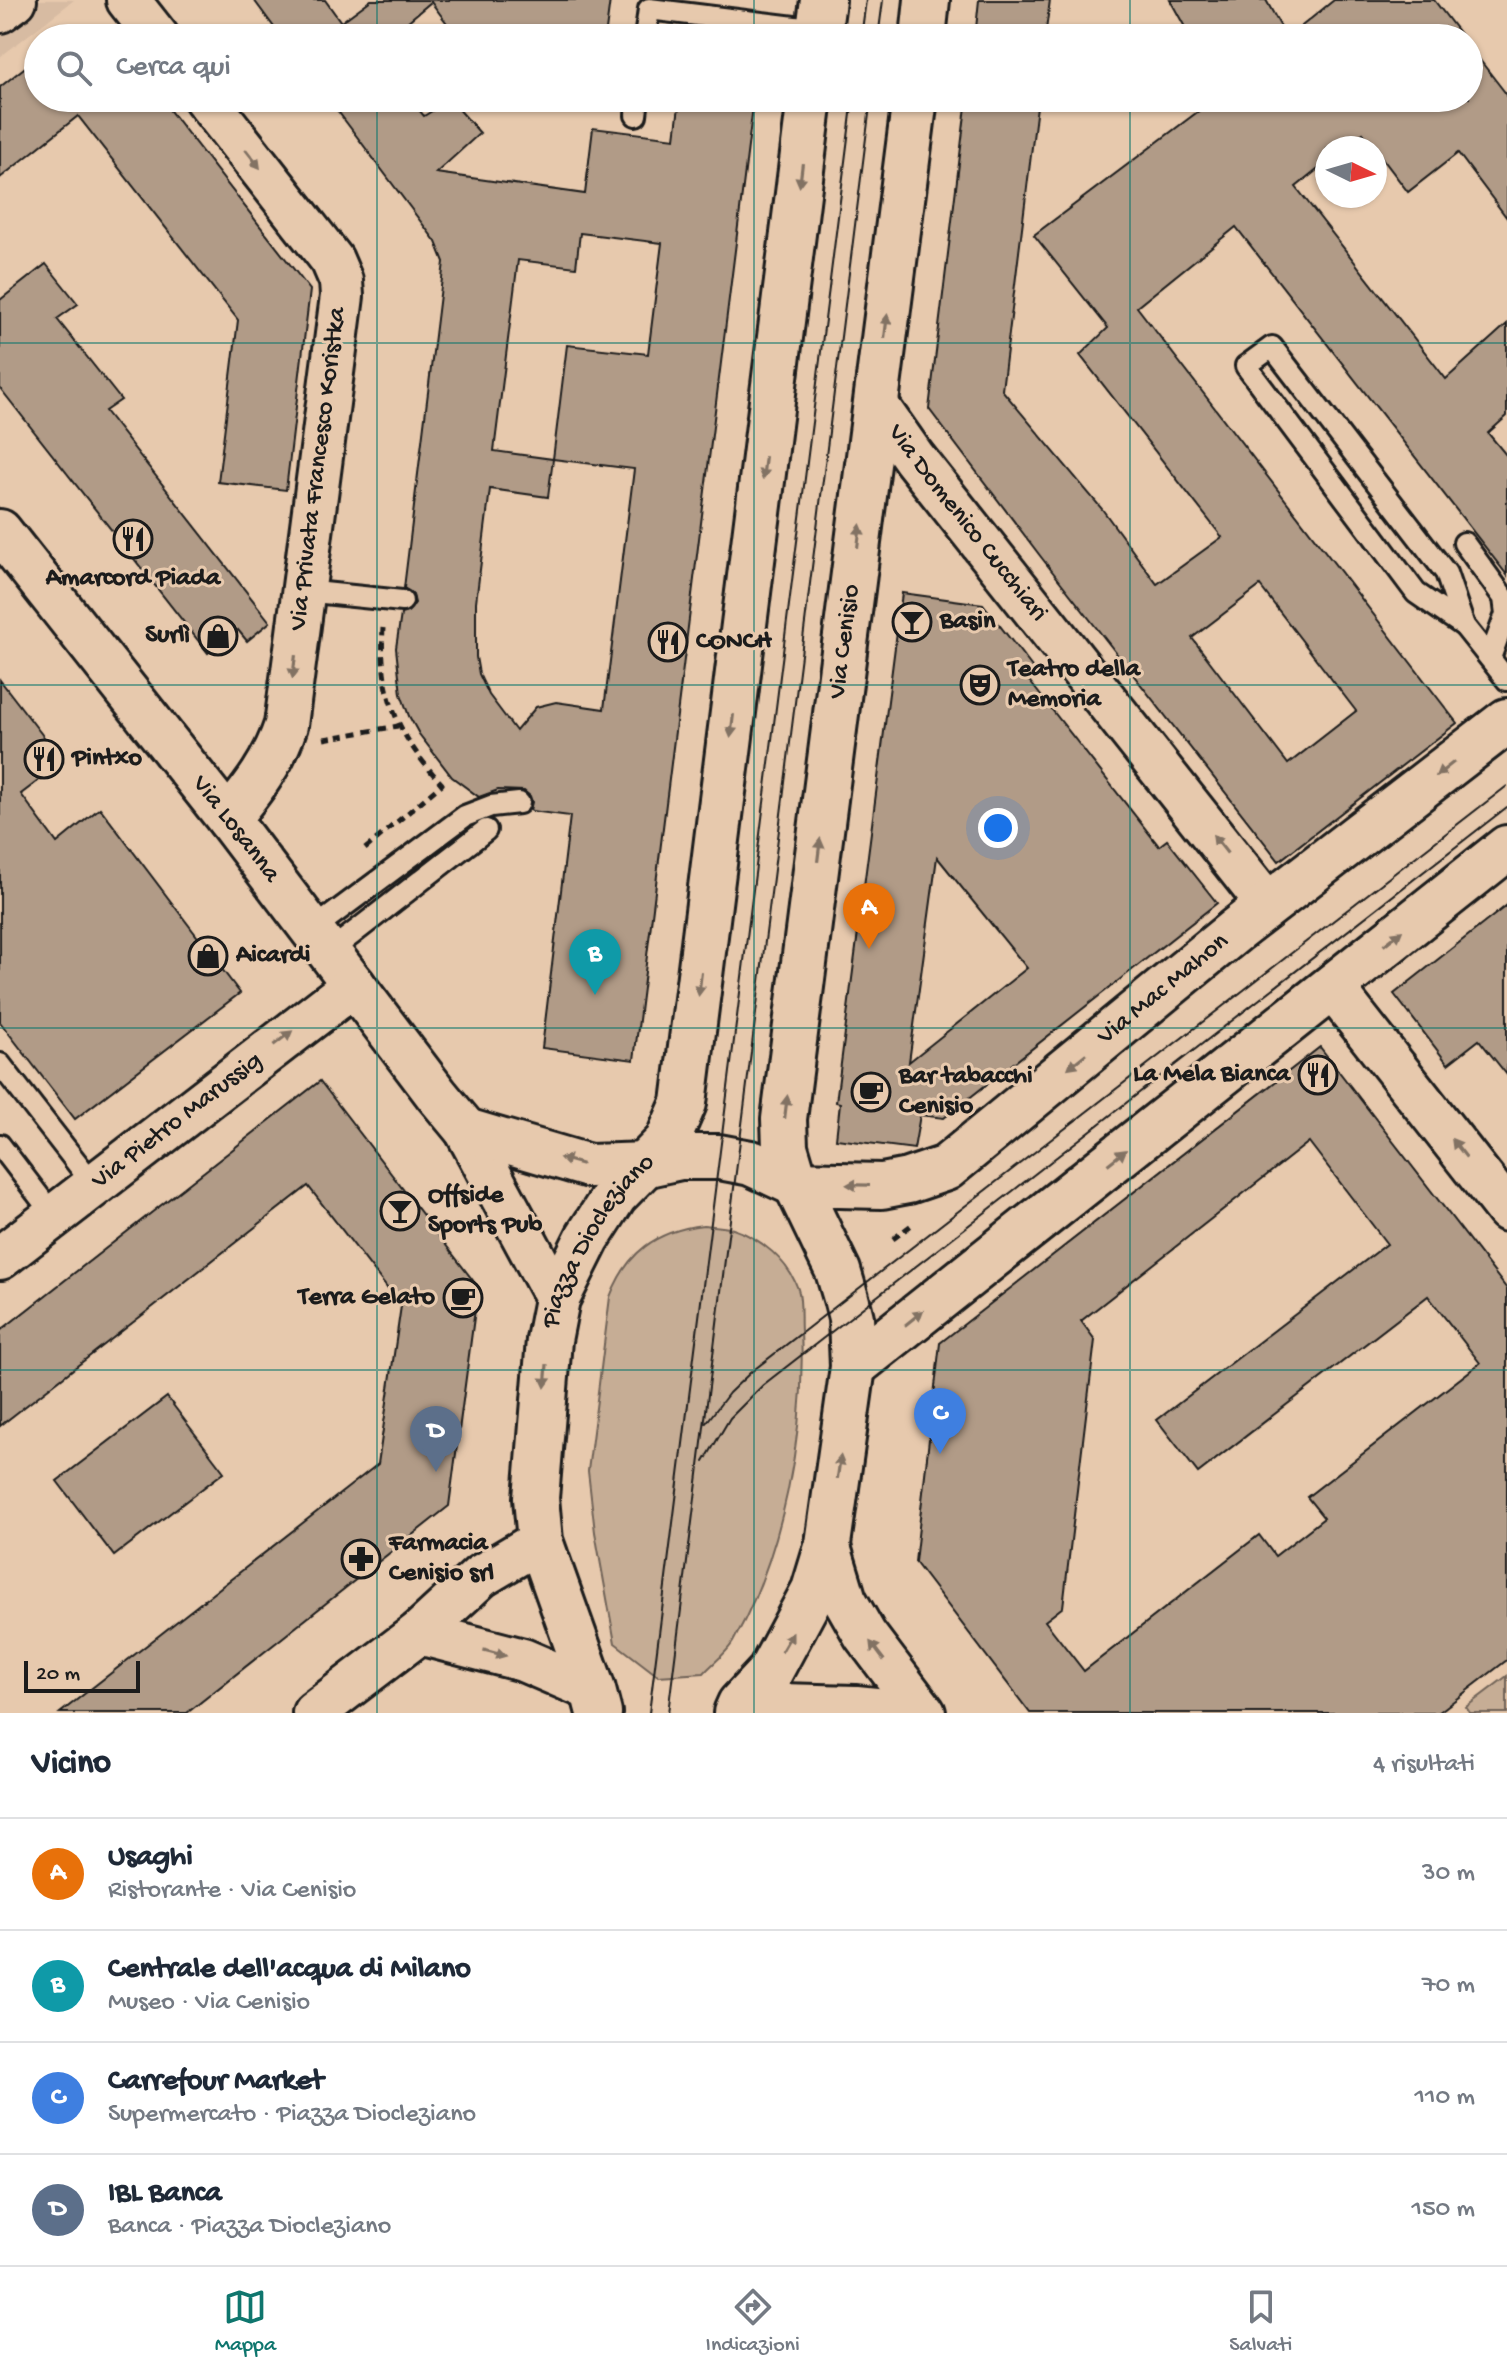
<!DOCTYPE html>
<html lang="it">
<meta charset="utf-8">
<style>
:root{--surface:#fff;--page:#f6f6f7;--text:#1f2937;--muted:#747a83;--line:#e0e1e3;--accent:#0f766e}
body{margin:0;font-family:"Gochi Hand",sans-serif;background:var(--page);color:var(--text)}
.compass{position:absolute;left:1315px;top:136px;width:72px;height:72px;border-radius:50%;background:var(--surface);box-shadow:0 2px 6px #0004;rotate:95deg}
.scale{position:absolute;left:24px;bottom:20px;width:116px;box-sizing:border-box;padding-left:8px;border:4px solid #1c1c1c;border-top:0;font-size:22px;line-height:28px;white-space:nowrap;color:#1c1c1c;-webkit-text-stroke:6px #e7c9ad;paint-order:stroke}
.you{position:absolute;left:998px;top:828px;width:28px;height:28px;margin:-20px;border:6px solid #fff;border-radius:50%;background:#1a73e8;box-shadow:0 0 0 12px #1a73e833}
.badge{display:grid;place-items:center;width:52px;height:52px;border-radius:50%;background:var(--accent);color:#fff;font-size:26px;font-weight:700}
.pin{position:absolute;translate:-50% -66px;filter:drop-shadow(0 2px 4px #0008)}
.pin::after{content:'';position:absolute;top:42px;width:28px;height:24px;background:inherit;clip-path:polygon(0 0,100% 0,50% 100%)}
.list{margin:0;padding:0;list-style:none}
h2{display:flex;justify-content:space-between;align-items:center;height:104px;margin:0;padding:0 32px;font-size:34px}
h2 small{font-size:26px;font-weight:400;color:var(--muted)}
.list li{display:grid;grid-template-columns:52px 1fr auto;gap:24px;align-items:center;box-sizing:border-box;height:112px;padding:0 32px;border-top:2px solid var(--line)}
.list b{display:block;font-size:30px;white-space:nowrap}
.list p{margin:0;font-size:26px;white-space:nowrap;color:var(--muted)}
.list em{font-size:26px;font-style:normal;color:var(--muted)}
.icon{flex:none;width:44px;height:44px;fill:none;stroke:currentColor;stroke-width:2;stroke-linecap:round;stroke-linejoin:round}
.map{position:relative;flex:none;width:1507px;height:1713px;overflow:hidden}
.search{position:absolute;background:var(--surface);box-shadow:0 2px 6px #0004;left:24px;right:24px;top:24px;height:88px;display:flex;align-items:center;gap:20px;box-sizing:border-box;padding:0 28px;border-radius:44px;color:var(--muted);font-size:30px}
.sheet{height:552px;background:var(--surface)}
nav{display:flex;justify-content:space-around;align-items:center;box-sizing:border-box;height:112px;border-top:2px solid var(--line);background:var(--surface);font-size:22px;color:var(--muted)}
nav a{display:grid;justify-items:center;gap:4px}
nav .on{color:var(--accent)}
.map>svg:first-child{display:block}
.built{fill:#d7bba2}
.green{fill:#c6ad95;stroke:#716458;stroke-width:2}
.building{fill:#b19b87;stroke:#1c1c1c;stroke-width:2;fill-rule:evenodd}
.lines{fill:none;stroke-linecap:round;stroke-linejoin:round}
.service-casing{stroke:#1c1c1c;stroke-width:26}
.minor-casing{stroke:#1c1c1c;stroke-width:48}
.secondary-casing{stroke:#1c1c1c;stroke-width:50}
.path{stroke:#1c1c1c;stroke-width:5;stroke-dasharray:8 6;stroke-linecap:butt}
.service{stroke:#e7c9ad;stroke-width:20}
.minor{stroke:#e7c9ad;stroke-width:42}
.secondary{stroke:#e7c9ad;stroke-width:44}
.tram{stroke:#1c1c1c;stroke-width:2}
.oneway{fill:#827264}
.grid{fill:none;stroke:#0f766e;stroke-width:2;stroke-opacity:0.55}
.labels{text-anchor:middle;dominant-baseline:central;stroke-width:6;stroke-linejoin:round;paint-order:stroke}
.street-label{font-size:26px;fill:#1c1c1c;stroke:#e7c9ad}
.poi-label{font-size:26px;font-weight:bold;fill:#1c1c1c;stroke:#e7c9ad;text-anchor:start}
</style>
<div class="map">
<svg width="1507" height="1713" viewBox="0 0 1507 1713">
<rect width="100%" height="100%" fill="#e7c9ad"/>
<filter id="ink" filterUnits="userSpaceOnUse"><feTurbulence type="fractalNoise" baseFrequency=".0125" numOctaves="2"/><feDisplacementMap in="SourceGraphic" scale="16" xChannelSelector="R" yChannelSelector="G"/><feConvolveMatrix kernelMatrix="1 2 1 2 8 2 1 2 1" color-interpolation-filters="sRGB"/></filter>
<g filter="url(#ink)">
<path class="built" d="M0,0h74l-74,57z"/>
<g class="green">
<path d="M703,1225c10,1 21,1 30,4 28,9 55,32 65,60 4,12 2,29 3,42 5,101 -18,223 -68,311 -7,12 -20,21 -29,31l-46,3 -43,-33 -20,-111 -7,-61 22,-174c17,-45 46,-66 93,-72z"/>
<path d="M1507,1676v37h-37l-4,-6z"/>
</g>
<g class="building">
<path d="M254,0h71l16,22 30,-22h239l-5,38h-147l-27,-36 -43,36h-106z"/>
<path d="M979,0h71l-5,38h-70z"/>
<path d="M1170,0h96l21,38 47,-38h100l29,38h-272z"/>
<path d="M1469,46l38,49v123l-49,-65 -50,39 -45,-59 -18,15h-18v14l-31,25 150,192 61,-55v92l-19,17 19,23v119l-271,-348 -99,80 320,416 -178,138 -238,-304 -112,-148 38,-311h71l-36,292 100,119 55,75 65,-47 -142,-182 28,-27 -74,-93 182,-137h253zM1260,586l96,125 -68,53 -96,-126z"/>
<path d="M38,57v41h122l150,192 -24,200 -68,-8 20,-162 -160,-204 -78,62v-91z"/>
<path d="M328,98h81l15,18 16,-10 17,1 23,26 -44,40 149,21 8,-66 82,10 5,-40h74l-120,962 -92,-12 28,-232 -38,-5 -2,-1 2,-8 -2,-6 -6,-5 -26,-1 -19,7 -27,-20 -33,-43 -10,-18 -8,-22 -5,-46 5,-34 7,-2 7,-9 -2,-8 -9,-7 40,-326 -8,-20zM580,233l82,10 -14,111 -81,-9 -14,114 -59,-8 24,-191 58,7zM553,459l81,10 -30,240 -48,-7 -20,5 -20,24 -27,-36 -10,-21 -3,-17v-55l14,-113 58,8z"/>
<path d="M46,264l32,40 -21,15 64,81 -16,11 165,211 -23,19 -9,-11 -30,23 -208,-265v-88z"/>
<path d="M902,593l81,11 52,67 -8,7 132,168 8,-6 50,63 -273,215 -24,-3 -6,34 -78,-10 4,-36 -4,-1zM937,857l90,111 -118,94z"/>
<path d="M0,680l63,82 -42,32 36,49 43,-35 140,185 -165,126 -75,-97z"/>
<path d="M1507,905v170l-28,-35 -31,24 -54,-70z"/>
<path d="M1320,1047l187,242v371l-69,53h-408l-115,-151 25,-219zM1309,1142l78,102 -230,176 41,53 230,-177 52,67 -173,134 17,21 -49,38 -16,-21 -175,136 -39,-50 18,-14 32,-267 -14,-19z"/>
<path d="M320,1081l158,206 -29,219 -262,207h-127l318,-249 23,-158 -93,-120 -308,240v-95z"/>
<path d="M167,1397l57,75 -110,84 -57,-75z"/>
</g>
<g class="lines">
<g class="service-casing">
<g id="service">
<path d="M645,38l4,-29 170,21"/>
<path d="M636,115l2,-17"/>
<path d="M1272,347l174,226 18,53 -48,-33 -170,-227z"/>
<path d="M1464,543l40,55 2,16 -16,44"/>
<path d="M304,591l98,10"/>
<path d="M1464,626l43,54"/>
<path d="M312,930l153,-114 26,-10 28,-3"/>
<path d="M329,952l157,-122"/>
<path d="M0,1064l94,121"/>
<path d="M0,1145l54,71"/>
</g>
</g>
<g class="minor-casing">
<g id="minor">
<path d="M128,0l30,38"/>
<path d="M0,11l15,-11"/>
<path d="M205,98l127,162 9,21 1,15 -56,429c-12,37 -33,64 -58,94"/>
<path id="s1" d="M876,404l38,54 354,447"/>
<path id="s2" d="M0,531l228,288 209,276 29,35 91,169"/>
<path d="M1332,987l175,223"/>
<path d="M466,1130l123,36 59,-2"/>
<path id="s3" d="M0,1258l354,-273"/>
<path d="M828,1544l17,56 20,35 59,78"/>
<path d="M419,1633l104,27 70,30"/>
<path d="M740,1704l116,3 58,6"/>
<path d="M314,1713l105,-80 62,-57 59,-35"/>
</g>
</g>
<g class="secondary-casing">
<g id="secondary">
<path d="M818,38l5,-38"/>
<path d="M923,38l4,-38"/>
<path id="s4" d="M648,1164l32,-7h39l32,6 45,21 86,2 26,-5 38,-13 290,-238 271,-209"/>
<path d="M853,1367l654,-519"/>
<path id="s5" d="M599,1713l-6,-23 -53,-149 -4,-43 13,-158 8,-41 31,-62 27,-42 52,-53 17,-39 126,-1005"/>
<path id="s6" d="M736,1713l4,-9 30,-32 44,-82 14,-46 25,-177 -2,-49 -5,-20 -8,-27 -42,-87 -11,-37 -1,-28 131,-1021"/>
</g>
</g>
<g class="path">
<path d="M324,739l74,-13"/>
<path d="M365,849l77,-65c-44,-48 -63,-89 -59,-156"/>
<path d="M893,1239l21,-16"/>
</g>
<use href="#service" class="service"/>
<use href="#minor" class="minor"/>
<use href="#secondary" class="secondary"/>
<g class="tram">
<path d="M861,38l5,-38"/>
<path d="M878,38l5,-38"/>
<path d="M706,1423l23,-30 22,-21 756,-586"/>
<path d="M704,1462l26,-44 33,-33 744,-578"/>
<path d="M649,1713l204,-1615"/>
<path d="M668,1713l203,-1615"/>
</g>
</g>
<defs><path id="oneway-solid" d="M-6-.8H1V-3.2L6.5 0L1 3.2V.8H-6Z" transform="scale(2)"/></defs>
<g class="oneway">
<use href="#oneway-solid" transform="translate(253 159) rotate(52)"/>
<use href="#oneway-solid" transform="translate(801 175) rotate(97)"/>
<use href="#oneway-solid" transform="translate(886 326) rotate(-83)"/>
<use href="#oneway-solid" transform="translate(764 468) rotate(97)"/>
<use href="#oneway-solid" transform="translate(859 536) rotate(-83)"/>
<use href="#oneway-solid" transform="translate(294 667) rotate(97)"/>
<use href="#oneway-solid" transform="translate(732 726) rotate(97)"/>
<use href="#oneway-solid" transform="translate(1445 769) rotate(142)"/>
<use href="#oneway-solid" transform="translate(1220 844) rotate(-128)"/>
<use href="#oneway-solid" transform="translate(819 850) rotate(-83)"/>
<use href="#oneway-solid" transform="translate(1393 938) rotate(-38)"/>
<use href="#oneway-solid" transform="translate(700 984) rotate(97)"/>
<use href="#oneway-solid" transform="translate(283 1038) rotate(-37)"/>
<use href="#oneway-solid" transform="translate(1077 1061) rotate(141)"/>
<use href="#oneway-solid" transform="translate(786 1107) rotate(-83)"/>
<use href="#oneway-solid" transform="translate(1459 1148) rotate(-128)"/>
<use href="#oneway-solid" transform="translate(1117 1157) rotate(-38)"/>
<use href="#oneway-solid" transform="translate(571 1161) rotate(-164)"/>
<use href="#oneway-solid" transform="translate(858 1185) rotate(-179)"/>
<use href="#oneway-solid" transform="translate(914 1318) rotate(-39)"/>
<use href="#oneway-solid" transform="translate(546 1376) rotate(95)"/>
<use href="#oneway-solid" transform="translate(839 1467) rotate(-82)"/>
<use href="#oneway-solid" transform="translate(787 1642) rotate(-60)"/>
<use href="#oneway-solid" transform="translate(877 1651) rotate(-127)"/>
<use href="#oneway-solid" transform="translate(495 1653) rotate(15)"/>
</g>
</g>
<path class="grid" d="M377,0v38M754,0v38M1130,0v38M377,98v1615M754,98v1615M1130,98v1615M0,343h1507M0,685h1507M0,1028h1507M0,1370h1507"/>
<defs>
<g id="restaurant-ring" transform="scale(2)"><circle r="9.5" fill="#e7c9ad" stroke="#1c1c1c" stroke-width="1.5"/><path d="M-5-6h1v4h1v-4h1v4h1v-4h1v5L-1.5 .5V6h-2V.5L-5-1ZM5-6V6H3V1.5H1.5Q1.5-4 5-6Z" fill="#1c1c1c"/></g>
<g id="bar-ring" transform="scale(2)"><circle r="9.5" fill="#e7c9ad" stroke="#1c1c1c" stroke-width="1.5"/><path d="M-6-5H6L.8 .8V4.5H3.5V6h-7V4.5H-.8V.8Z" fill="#1c1c1c"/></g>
<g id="shop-ring" transform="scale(2)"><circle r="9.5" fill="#e7c9ad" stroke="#1c1c1c" stroke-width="1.5"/><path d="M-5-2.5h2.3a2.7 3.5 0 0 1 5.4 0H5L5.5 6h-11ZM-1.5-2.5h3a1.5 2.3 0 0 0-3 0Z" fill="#1c1c1c"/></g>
<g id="theatre-ring" transform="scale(2)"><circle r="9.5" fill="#e7c9ad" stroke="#1c1c1c" stroke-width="1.5"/><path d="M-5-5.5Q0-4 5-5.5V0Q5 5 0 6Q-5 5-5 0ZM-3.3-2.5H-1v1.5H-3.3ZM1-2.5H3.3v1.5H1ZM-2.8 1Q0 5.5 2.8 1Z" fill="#1c1c1c"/></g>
<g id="cafe-ring" transform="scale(2)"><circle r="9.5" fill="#e7c9ad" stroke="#1c1c1c" stroke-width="1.5"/><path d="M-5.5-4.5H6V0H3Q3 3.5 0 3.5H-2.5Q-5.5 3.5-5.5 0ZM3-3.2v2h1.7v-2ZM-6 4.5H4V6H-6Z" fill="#1c1c1c"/></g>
<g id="pharmacy-ring" transform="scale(2)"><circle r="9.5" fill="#e7c9ad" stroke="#1c1c1c" stroke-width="1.5"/><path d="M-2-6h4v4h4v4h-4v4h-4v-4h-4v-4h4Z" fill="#1c1c1c"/></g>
</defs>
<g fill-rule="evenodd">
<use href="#restaurant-ring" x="133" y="539"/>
<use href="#bar-ring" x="912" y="622"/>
<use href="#shop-ring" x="218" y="636"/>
<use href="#restaurant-ring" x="668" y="642"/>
<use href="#theatre-ring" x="980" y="685"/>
<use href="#restaurant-ring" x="44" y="759"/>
<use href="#shop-ring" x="208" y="956"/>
<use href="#restaurant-ring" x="1318" y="1075"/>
<use href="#cafe-ring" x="871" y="1092"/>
<use href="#bar-ring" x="400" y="1211"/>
<use href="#cafe-ring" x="463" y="1298"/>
<use href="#pharmacy-ring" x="361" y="1559"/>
</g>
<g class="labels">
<g class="street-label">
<text transform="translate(319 469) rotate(-83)">Via Privata Francesco Koristka</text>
<text stroke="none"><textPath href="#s1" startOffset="150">Via Domenico Cucchiari</textPath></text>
<text stroke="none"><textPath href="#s6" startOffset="1116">Via Cenisio</textPath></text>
<text stroke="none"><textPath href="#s2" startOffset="380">Via Losanna</textPath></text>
<text stroke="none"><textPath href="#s4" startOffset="588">Via Mac Mahon</textPath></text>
<text stroke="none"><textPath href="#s3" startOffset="224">Via Pietro Marussig</textPath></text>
<text stroke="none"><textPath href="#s5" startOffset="496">Piazza Diocleziano</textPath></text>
</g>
<g class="poi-label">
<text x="133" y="579" text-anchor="middle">Amarcord Piada</text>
<text x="940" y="622">Basin</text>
<text x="190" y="636" text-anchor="end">Surlì</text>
<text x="696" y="642">CONCH</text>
<text x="1008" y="670">Teatro della<tspan x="1008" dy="30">Memoria</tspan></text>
<text x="72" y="759">Pintxo</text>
<text x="236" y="956">Aicardi</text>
<text x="1290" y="1075" text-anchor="end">La Mela Bianca</text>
<text x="899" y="1077">Bar tabacchi<tspan x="899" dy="30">Cenisio</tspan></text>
<text x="428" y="1196">Offside<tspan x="428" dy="30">Sports Pub</tspan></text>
<text x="435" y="1298" text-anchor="end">Terra Gelato</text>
<text x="389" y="1544">Farmacia<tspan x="389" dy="30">Cenisio srl</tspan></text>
</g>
</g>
</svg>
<svg class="compass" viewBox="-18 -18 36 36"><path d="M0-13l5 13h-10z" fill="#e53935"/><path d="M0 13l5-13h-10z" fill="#747a83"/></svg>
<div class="scale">20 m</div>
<div class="you"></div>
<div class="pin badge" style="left:869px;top:949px;background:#e8710a">A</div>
<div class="pin badge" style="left:595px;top:995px;background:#0f9aa8">B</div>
<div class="pin badge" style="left:940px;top:1454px;background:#3f7fe0">C</div>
<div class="pin badge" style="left:436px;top:1472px;background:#5c6f8a">D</div>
<div class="search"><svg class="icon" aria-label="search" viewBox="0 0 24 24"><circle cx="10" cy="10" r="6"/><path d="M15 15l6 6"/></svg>Cerca qui</div>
</div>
<section class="sheet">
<h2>Vicino<small>4 risultati</small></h2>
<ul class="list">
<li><span class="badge" style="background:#e8710a">A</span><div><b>Usaghi</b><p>Ristorante · Via Cenisio</p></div><em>30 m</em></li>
<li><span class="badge" style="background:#0f9aa8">B</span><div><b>Centrale dell'acqua di Milano</b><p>Museo · Via Cenisio</p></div><em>70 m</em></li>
<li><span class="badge" style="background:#3f7fe0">C</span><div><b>Carrefour Market</b><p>Supermercato · Piazza Diocleziano</p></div><em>110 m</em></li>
<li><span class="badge" style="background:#5c6f8a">D</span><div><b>IBL Banca</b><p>Banca · Piazza Diocleziano</p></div><em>150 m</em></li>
</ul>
</section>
<nav>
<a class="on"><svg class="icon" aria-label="map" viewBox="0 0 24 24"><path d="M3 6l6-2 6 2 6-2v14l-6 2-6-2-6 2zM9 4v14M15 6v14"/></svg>Mappa</a>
<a><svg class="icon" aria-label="directions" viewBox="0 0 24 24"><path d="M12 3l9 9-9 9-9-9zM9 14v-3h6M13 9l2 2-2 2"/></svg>Indicazioni</a>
<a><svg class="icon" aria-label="saved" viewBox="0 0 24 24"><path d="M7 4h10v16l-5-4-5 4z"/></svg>Salvati</a>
</nav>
